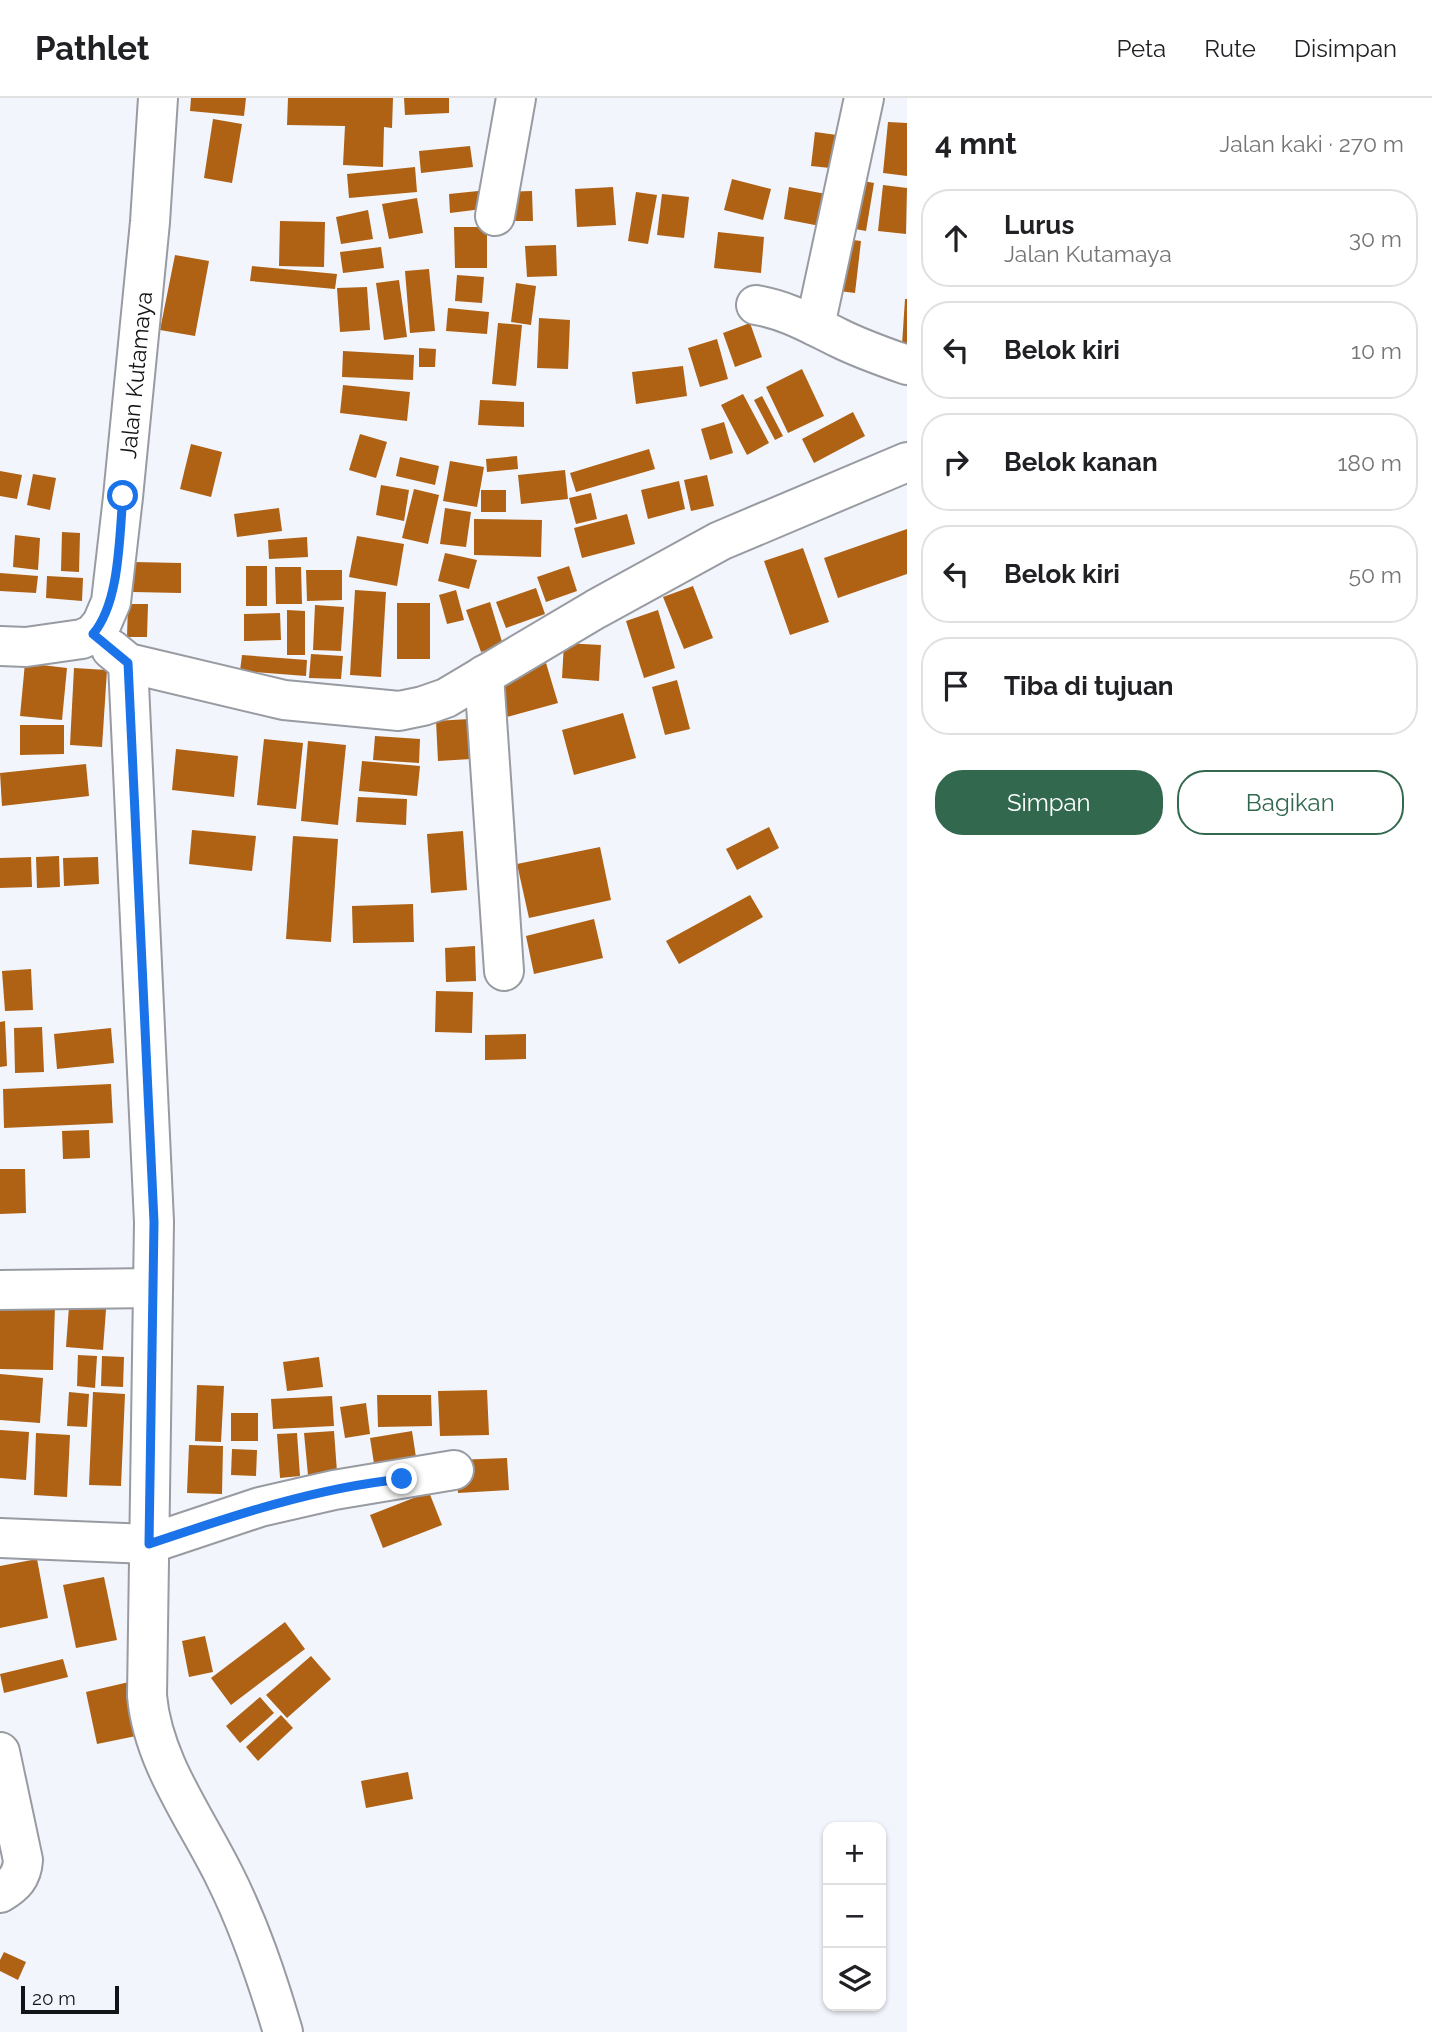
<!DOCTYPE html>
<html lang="id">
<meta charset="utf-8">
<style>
:root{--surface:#fff;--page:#f2f2f2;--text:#202124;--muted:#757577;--line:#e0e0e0;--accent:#32684e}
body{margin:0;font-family:Raleway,sans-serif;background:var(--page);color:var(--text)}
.controls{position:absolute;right:21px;bottom:21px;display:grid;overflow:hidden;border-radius:14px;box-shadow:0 2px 5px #0004}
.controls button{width:63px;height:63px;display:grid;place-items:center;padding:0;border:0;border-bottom:2px solid var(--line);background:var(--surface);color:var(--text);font:35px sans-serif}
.scale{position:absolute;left:21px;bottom:18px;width:98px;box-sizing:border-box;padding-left:7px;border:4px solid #131417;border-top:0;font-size:19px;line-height:24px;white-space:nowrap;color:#131417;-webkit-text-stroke:5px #f2f5fc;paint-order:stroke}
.stop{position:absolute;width:21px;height:21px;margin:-16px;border:5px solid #1a73e8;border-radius:50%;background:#fff}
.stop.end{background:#1a73e8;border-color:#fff;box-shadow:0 2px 7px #0008}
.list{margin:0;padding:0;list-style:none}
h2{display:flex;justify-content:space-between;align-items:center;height:91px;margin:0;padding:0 28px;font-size:30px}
h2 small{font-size:23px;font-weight:400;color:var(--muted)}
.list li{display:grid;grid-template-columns:46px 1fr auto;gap:21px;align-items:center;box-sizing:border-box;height:98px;margin:0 14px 14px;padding:0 14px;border:2px solid var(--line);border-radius:28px}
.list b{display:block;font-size:26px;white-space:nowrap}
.list p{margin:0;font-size:23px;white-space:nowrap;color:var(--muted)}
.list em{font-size:23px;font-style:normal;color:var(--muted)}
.actions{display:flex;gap:14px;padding:21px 28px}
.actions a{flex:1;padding:16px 0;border:2px solid var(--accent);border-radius:28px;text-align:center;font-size:24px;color:var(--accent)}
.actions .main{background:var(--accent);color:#fff}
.icon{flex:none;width:38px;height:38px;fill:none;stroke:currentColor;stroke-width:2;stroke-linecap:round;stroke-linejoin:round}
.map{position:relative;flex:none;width:907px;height:1934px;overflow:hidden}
header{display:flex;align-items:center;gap:42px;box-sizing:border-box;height:98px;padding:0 35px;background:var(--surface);border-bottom:2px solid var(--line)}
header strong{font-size:33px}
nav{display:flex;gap:38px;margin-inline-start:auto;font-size:24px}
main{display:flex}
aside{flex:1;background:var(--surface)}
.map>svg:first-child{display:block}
.building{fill:#af6114}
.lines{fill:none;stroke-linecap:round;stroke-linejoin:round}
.minor-casing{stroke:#989ba1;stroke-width:42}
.major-casing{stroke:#989ba1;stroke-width:42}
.minor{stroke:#fff;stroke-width:38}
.major{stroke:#fff;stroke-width:38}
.route{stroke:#1a73e8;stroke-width:9}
.labels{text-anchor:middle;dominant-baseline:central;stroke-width:5;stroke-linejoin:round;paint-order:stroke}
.street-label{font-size:23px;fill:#131417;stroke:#f2f5fc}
</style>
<header>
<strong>Pathlet</strong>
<nav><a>Peta</a><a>Rute</a><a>Disimpan</a></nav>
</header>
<main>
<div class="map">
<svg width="907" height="1934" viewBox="0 0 907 1934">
<rect width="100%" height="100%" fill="#f2f5fc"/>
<g class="building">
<path d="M191,0h55l-2,18 -54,-5z"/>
<path d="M288,0h105l-1,30 -8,-1 -1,40 -40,-2 2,-39 -58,-1z"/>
<path d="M404,0h45v15l-44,2z"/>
<path d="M213,21l29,5 -10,59 -28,-5z"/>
<path d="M888,24l19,1v53l-24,-3z"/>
<path d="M815,34l29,4 -4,33 -29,-3z"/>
<path d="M470,48l3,21 -52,6 -2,-22z"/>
<path d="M415,69l2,25 -68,6 -2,-24z"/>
<path d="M732,81l39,10 -8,31 -39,-10z"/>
<path d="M858,82l16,3 -8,48 -16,-3z"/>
<path d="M883,87l24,3 -1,46 -28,-3z"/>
<path d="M613,89l3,38 -39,2 -2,-38z"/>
<path d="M789,89l42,8 -6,32 -41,-8z"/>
<path d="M488,92l2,18 -40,5 -1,-19z"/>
<path d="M532,93l1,30h-28l-1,-29z"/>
<path d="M636,94l21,3 -9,49 -20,-3z"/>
<path d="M662,96l27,3 -5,41 -27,-3z"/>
<path d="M417,100l6,35 -34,6 -7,-35z"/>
<path d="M368,112l5,29 -32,5 -5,-27z"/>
<path d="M280,123l45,1 -1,45 -45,-1z"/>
<path d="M454,129h33v41h-32z"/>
<path d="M718,134l46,5 -3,36 -47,-5z"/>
<path d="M837,140l24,3 -6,52 -24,-3z"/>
<path d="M556,147l1,31 -30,1 -2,-31z"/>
<path d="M381,149l3,21 -41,5 -3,-21z"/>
<path d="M175,157l34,6 -14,75 -35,-6z"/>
<path d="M252,168l85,8 -2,15 -85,-8z"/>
<path d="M429,171l6,62 -25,2 -5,-62z"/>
<path d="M457,177l27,2 -2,26 -27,-2z"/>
<path d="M399,182l8,57 -23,3 -8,-57z"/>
<path d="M516,185l20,3 -5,39 -20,-3z"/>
<path d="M367,189l3,43 -30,2 -3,-44z"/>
<path d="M905,201h2v46h-5z"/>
<path d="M448,210l41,4 -2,22 -41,-3z"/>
<path d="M539,220l31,2 -2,49 -31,-1z"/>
<path d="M498,225l24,2 -6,61 -24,-2z"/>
<path d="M750,225l12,34 -27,10 -12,-34z"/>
<path d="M717,241l11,40 -28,8 -12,-39z"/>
<path d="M419,250l17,1 -1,18h-16z"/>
<path d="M343,253l71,4 -1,25 -71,-3z"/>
<path d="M683,268l4,30 -51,8 -4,-32z"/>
<path d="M802,271l22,47 -36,17 -22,-46z"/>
<path d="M343,287l67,7 -3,29 -67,-8z"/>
<path d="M743,296l26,49 -22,12 -26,-50z"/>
<path d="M762,298l21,40 -8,4 -21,-40z"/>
<path d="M480,302l44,2v25l-46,-2z"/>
<path d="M853,314l12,24 -51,27 -12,-24z"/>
<path d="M724,324l9,31 -23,7 -9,-31z"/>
<path d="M360,336l27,8 -11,36 -27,-8z"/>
<path d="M191,346l31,8 -11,45 -31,-8z"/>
<path d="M649,351l6,20 -79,23 -6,-19z"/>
<path d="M517,358l1,13 -31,3 -1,-13z"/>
<path d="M400,359l39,9 -4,19 -39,-9z"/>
<path d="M450,363l34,6 -7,40 -34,-6z"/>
<path d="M565,372l3,29 -47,5 -3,-29z"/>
<path d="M0,373l22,4 -5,24 -17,-3z"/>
<path d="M33,376l23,4 -6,32 -23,-5z"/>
<path d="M707,377l7,31 -23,5 -7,-31z"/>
<path d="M679,383l6,28 -37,10 -7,-29z"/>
<path d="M381,387l28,5 -5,31 -28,-6z"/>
<path d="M414,391l25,6 -11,49 -26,-6z"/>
<rect x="481" y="392" width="25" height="22"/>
<path d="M591,395l6,26 -21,5 -7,-26z"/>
<path d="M279,410l3,23 -45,6 -3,-23z"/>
<path d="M445,410l26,4 -5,35 -26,-3z"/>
<path d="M627,416l8,30 -53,14 -8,-30z"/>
<path d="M474,421l68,1 -1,37 -67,-2z"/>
<path d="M907,431v45l-69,24 -14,-40z"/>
<path d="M62,434l18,1 -1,39 -18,-1z"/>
<path d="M15,437l25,3 -2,32 -25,-3z"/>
<path d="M357,438l47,8 -7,42 -48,-9z"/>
<path d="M307,439l1,20 -39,2 -1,-19z"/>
<path d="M803,450l26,74 -39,13 -26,-74z"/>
<path d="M445,455l32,7 -8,29 -31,-8z"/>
<path d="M134,464l47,1v30l-48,-1z"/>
<rect x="246" y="468" width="21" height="40"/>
<path d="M569,468l8,25 -31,11 -9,-25z"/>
<path d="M275,469h26l1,37h-26z"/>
<path d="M306,472h36v30l-35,1z"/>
<path d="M0,475l38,3 -2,17 -36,-2z"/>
<path d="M47,478l36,2 -1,23 -36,-3z"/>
<path d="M693,488l20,52 -29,11 -21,-52z"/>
<path d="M536,490l9,26 -39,14 -10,-26z"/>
<path d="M355,492l31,2 -5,85 -31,-2z"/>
<path d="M456,492l8,30 -17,4 -8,-29z"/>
<path d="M490,504l13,43 -22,7 -15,-42z"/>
<rect x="397" y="505" width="33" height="56"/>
<path d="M128,506h20l-1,33h-20z"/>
<path d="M315,507l29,2 -3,44 -28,-1z"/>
<path d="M287,512l18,1v44h-18z"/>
<path d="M658,512l17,58 -31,10 -18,-57z"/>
<path d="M280,515l1,27 -37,1v-27z"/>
<path d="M564,545l37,2 -2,36 -37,-3z"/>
<path d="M311,556l32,2 -2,23 -32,-1z"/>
<path d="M242,557l65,5 -1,16 -66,-5z"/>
<path d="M25,565l42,5 -5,52 -42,-4z"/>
<path d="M546,565l12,40 -55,15 -11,-40z"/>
<path d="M74,570l33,2 -5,77 -32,-2z"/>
<path d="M677,582l13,49 -25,6 -13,-48z"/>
<path d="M623,615l13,45 -62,17 -12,-45z"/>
<path d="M469,621l2,40 -33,2 -2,-40z"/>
<path d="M20,627h44v29l-44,1z"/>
<path d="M375,638l45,3 -1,24 -46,-3z"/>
<path d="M264,641l39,4 -7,66 -39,-4z"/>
<path d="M308,643l38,4 -8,80 -37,-4z"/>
<path d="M176,651l62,7 -4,41 -62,-7z"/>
<path d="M362,663l58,5 -3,30 -58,-5z"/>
<path d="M86,666l3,32 -87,10 -2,-33z"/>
<path d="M358,699l49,2 -1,26 -50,-3z"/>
<path d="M769,729l10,21 -42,22 -11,-21z"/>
<path d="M192,732l64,6 -4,35 -63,-7z"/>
<path d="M463,733l4,59 -36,3 -4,-59z"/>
<path d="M293,738l45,3 -7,103 -45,-3z"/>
<path d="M600,749l11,53 -82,18 -12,-54z"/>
<path d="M59,758l1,31 -23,1 -1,-31z"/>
<path d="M31,759l1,30 -32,1v-30z"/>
<path d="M98,759l1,27 -35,2 -1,-28z"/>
<path d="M750,797l13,22 -84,47 -13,-23z"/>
<path d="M413,806l1,38 -61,1 -1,-37z"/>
<path d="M594,821l9,39 -69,16 -8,-38z"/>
<path d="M475,848l1,35 -30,1 -1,-34z"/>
<path d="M31,871l2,41 -28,1 -3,-40z"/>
<path d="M436,893l37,1 -1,41 -37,-1z"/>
<path d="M5,923l2,45 -7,1v-45z"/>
<path d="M42,929l2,45 -29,1 -1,-45z"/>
<path d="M111,930l3,35 -57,6 -3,-35z"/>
<path d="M526,936v25l-41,1v-25z"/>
<path d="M111,986l2,39 -109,5 -1,-39z"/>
<path d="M89,1032l1,28 -27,1 -1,-28z"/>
<path d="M0,1071h25l1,44 -26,1z"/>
<path d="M70,1195l37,3 -4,54 -37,-3z"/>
<path d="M0,1205l55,2 -2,65 -53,-1z"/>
<path d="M78,1257l19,1 -2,32 -18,-2z"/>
<path d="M102,1258l22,1 -1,30 -22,-1z"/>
<path d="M319,1259l4,30 -36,4 -4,-29z"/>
<path d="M0,1276l43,4 -3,45 -40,-3z"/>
<path d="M197,1287l27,1 -3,56 -26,-1z"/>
<path d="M487,1292l2,45 -49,1 -2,-45z"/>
<path d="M69,1294l20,2 -2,33 -20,-1z"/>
<path d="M93,1294l32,2 -4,92 -32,-1z"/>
<path d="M377,1297h54l1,31 -54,1z"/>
<path d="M332,1298l2,30 -61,3 -2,-30z"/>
<path d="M366,1305l4,31 -25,4 -5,-31z"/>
<rect x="231" y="1315" width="27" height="28"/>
<path d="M0,1332l29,2 -3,48 -26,-2z"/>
<path d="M334,1333l3,41 -29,3 -4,-42z"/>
<path d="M412,1333l5,33 -42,6 -5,-32z"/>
<path d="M36,1335l34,2 -3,62 -33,-2z"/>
<path d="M297,1335l3,43 -20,2 -3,-44z"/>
<path d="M189,1347l34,1 -1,48 -35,-1z"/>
<path d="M232,1351l25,1 -1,26 -25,-1z"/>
<path d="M507,1360l2,32 -51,3 -2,-33z"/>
<path d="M429,1394l13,33 -59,23 -13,-33z"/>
<path d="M37,1461l11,59 -48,10v-62z"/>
<path d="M104,1479l13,63 -41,8 -13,-63z"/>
<path d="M285,1524l20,27 -74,56 -20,-27z"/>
<path d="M205,1538l8,36 -24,5 -7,-36z"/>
<path d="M311,1558l20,23 -44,39 -21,-23z"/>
<path d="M63,1561l5,18 -64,16 -4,-19z"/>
<path d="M129,1584l12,53 -44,9 -11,-52z"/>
<path d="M260,1599l14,16 -34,30 -14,-17z"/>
<path d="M281,1617l12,13 -35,33 -12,-14z"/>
<path d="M408,1674l5,27 -47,9 -5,-27z"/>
<path d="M4,1854l22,10 -8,18 -18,-9v-11z"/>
</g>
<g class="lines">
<g class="minor-casing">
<g id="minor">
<path d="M495,118l21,-118"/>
<path d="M756,207c31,5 56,20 83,33 22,11 45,19 68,27"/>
<path d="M815,228l49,-228"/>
<path d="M111,551l17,14 156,37 115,11 24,-5 23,-8 150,-89 124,-68 187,-79"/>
<path d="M128,565l26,559 -7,474c6,66 49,122 78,181 25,50 42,101 58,155"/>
<path d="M484,577l20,296"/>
<path d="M0,1192l153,-2"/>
<path d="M0,1440l149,6 111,-37 74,-17 120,-20"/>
<path d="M0,1654l23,108c-1,17 -9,25 -23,33"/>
</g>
</g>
<g class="major-casing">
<g id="major">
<path id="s1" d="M0,548l26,1 56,-8 11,-5 9,-11 9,-21 12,-105 27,-275 8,-124"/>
</g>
</g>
<use href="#minor" class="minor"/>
<use href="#major" class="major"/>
</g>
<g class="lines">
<path class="route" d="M123,398c-4,42 -3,106 -30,138l35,29 26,559 -5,322c83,-28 166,-56 253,-65"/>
</g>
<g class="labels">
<g class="street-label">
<text stroke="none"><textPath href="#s1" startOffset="360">Jalan Kutamaya</textPath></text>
</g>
</g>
</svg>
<div class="controls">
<button>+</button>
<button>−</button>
<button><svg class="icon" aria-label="layers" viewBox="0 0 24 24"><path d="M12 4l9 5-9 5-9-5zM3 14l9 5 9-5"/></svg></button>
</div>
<div class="scale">20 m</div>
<div class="stop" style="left:123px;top:398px"></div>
<div class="stop end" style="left:402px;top:1381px"></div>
</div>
<aside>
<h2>4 mnt<small>Jalan kaki · 270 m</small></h2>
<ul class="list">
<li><svg class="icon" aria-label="ahead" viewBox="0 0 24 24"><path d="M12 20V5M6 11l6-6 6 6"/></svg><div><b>Lurus</b><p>Jalan Kutamaya</p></div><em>30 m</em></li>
<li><svg class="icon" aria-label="left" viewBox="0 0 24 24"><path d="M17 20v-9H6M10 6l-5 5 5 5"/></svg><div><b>Belok kiri</b></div><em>10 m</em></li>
<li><svg class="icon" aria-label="right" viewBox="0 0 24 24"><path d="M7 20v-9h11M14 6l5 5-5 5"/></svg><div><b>Belok kanan</b></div><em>180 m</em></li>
<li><svg class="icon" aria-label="left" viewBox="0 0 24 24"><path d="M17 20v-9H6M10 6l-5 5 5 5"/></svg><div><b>Belok kiri</b></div><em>50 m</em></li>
<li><svg class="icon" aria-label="arrive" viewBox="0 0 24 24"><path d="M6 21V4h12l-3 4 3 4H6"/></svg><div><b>Tiba di tujuan</b></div></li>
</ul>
<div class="actions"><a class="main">Simpan</a><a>Bagikan</a></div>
</aside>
</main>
